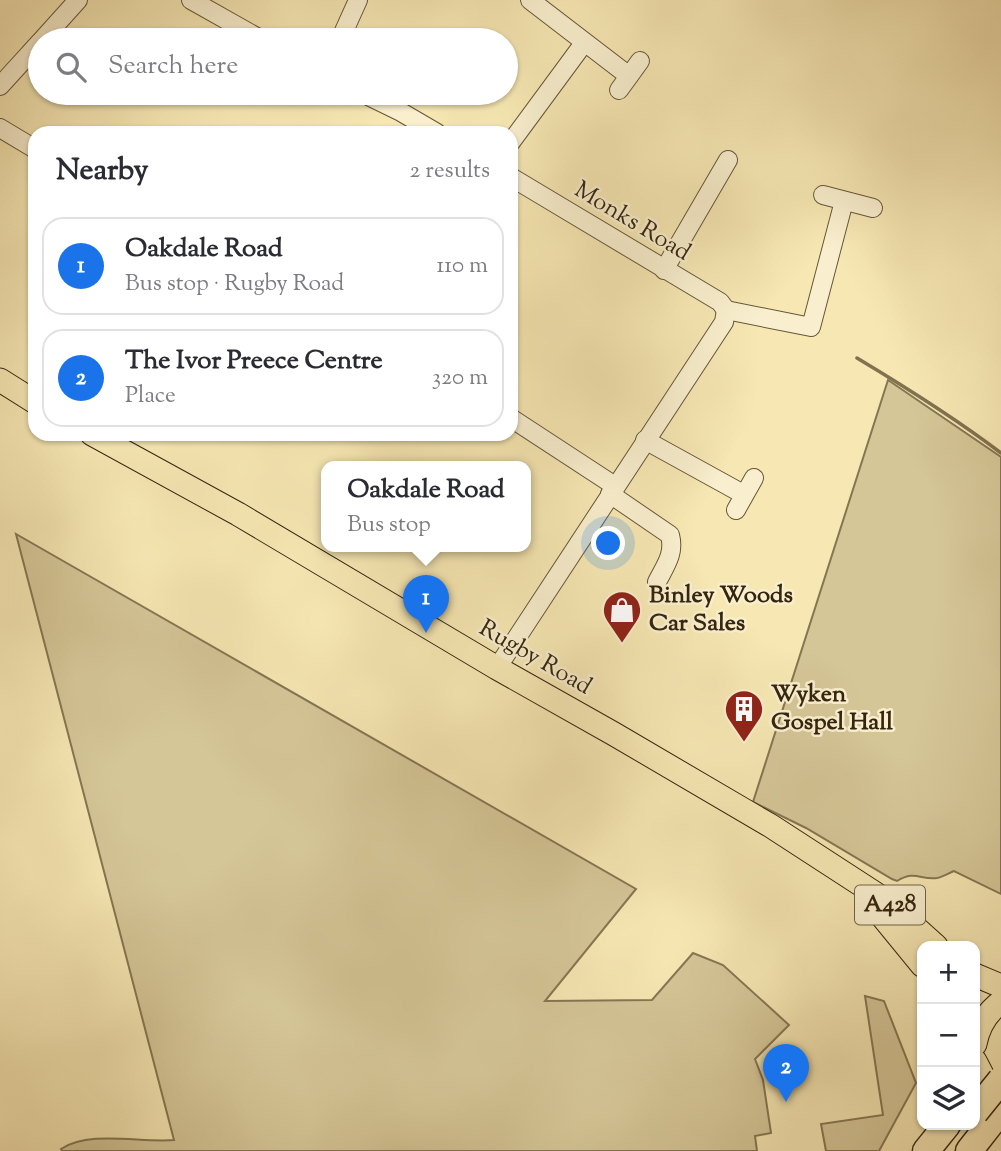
<!DOCTYPE html>
<meta charset="utf-8">
<style>
:root{--surface:#fff;--page:#f7f7f7;--text:#2b2b33;--muted:#7c7c81;--line:#e1e1e2;--accent:#1a73e8}
body{margin:0;font-family:"Sorts Mill Goudy",serif;background:var(--page);color:var(--text)}
.controls{position:absolute;right:21px;bottom:21px;display:grid;overflow:hidden;border-radius:14px;box-shadow:0 2px 5px #0004}
.controls button{width:63px;height:63px;display:grid;place-items:center;padding:0;border:0;border-bottom:2px solid var(--line);background:var(--surface);color:var(--text);font:35px sans-serif}
.you{position:absolute;left:609px;top:544px;width:24px;height:24px;margin:-18px;border:5px solid #fff;border-radius:50%;background:#1a73e8;box-shadow:0 0 0 10px #1a73e833}
.badge{display:grid;place-items:center;width:46px;height:46px;border-radius:50%;background:var(--accent);color:#fff;font-size:23px;font-weight:700}
.pin{position:absolute;translate:-50% -58px;filter:drop-shadow(0 2px 4px #0008)}
.pin::after{content:'';position:absolute;top:37px;width:24px;height:21px;background:inherit;clip-path:polygon(0 0,100% 0,50% 100%)}
.popup{position:absolute;left:321px;top:461px;width:210px;height:91px;box-sizing:border-box;display:grid;place-content:center;border-radius:14px;background:var(--surface);filter:drop-shadow(0 2px 5px #0005);font-size:23px;white-space:nowrap;color:var(--muted)}
.popup b{font-size:26px;color:var(--text)}
.popup::after{content:'';position:absolute;left:50%;top:100%;margin-left:-14px;border:14px solid transparent;border-top-color:var(--surface)}
.list{margin:0;padding:0;list-style:none}
h2{display:flex;justify-content:space-between;align-items:center;height:91px;margin:0;padding:0 28px;font-size:30px}
h2 small{font-size:23px;font-weight:400;color:var(--muted)}
.list li{display:grid;grid-template-columns:46px 1fr auto;gap:21px;align-items:center;box-sizing:border-box;height:98px;margin:0 14px 14px;padding:0 14px;border:2px solid var(--line);border-radius:21px}
.list b{display:block;font-size:26px;white-space:nowrap}
.list p{margin:0;font-size:23px;white-space:nowrap;color:var(--muted)}
.list em{font-size:23px;font-style:normal;color:var(--muted)}
.icon{flex:none;width:38px;height:38px;fill:none;stroke:currentColor;stroke-width:2;stroke-linecap:round;stroke-linejoin:round}
.map{position:relative;flex:none;width:1001px;height:1151px;overflow:hidden}
.search{position:absolute;background:var(--surface);box-shadow:0 2px 5px #0004;left:28px;top:28px;width:490px;height:77px;display:flex;align-items:center;gap:18px;box-sizing:border-box;padding:0 24px;border-radius:38px;color:var(--muted);font-size:26px}
.panel{position:absolute;background:var(--surface);box-shadow:0 2px 5px #0004;left:28px;top:126px;width:490px;height:315px;border-radius:21px}
.map>svg:first-child{display:block}
.green{fill:#d5c697;stroke:#857653;stroke-width:2}
.lines{fill:none;stroke-linecap:round;stroke-linejoin:round}
.stream{stroke:#817250;stroke-width:3.5}
.minor-casing{stroke:#655638;stroke-width:20}
.major-casing{stroke:#35250f;stroke-width:25}
.highway-casing{stroke:#35250f;stroke-width:29}
.minor{stroke:#f9efce;stroke-width:18}
.major{stroke:#f6e7b3;stroke-width:23}
.highway{stroke:#f6e7b3;stroke-width:26}
.highway-bridge-casing{stroke:#35250f;stroke-width:29;stroke-linecap:butt}
.highway-bridge{stroke:#f6e7b3;stroke-width:26}
.labels{text-anchor:middle;dominant-baseline:central;stroke-width:5;stroke-linejoin:round;paint-order:stroke}
.shield{fill:#f9efce;stroke:#706248;stroke-width:2}
.shield-label{font-size:23px;font-weight:bold;fill:#35250f}
.street-label{font-size:24px;fill:#35250f;stroke:#f9efce}
.poi-label{font-size:24px;font-weight:bold;fill:#35250f;stroke:#f9efce;text-anchor:start}
</style>
<div class="map">
<svg width="1001" height="1151" viewBox="0 0 1001 1151">
<rect width="100%" height="100%" fill="#f6e7b3"/>
<filter id="stains"><feTurbulence type="fractalNoise" baseFrequency=".00286" numOctaves="4"/><feColorMatrix values="0 0 0 0 .2 0 0 0 0 .09 0 0 0 0 .02 0 0 0 .5 -.17"/></filter>
<radialGradient id="worn" r=".72"><stop offset=".6" stop-color="#630" stop-opacity="0"/><stop offset="1" stop-color="#630" stop-opacity=".3"/></radialGradient>
<g class="green">
<path d="M888,380l113,77v437l-47,-23c-5,2 -12,6 -17,7 -17,2 -22,-8 -40,3l-5,-2 -86,-51 -53,-26z"/>
<path d="M16,534l620,355 -91,112 107,-1 41,-47 30,12 66,60 -34,34 8,21 8,53 -16,3 2,15h-695l-1,-2c29,-19 79,-6 113,-9z"/>
<path d="M865,996l19,5 32,82 -37,68h-53l-5,-27 62,-9z"/>
</g>
<g class="lines">
<path class="stream" d="M857,358c50,30 98,60 144,95"/>
<g class="minor-casing">
<g id="minor">
<path d="M191,0l71,40"/>
<path d="M530,0l99,76"/>
<path d="M42,40l36,-40"/>
<path d="M340,40l18,-40"/>
<path d="M0,86l40,-44"/>
<path d="M619,90l21,-29"/>
<path d="M362,93l39,19 36,21"/>
<path d="M0,128l35,21"/>
<path d="M511,142l73,-99"/>
<path d="M511,177l209,125 6,8"/>
<path d="M823,195l50,13"/>
<path d="M664,270l64,-110"/>
<path d="M726,310l85,17 33,-126"/>
<path d="M511,418l104,68"/>
<path d="M645,440l98,54"/>
<path d="M610,494l60,41c5,19 -5,31 -13,47"/>
<path d="M736,510l18,-32"/>
<path d="M497,668l227,-346 2,-12"/>
</g>
</g>
<g class="major-casing">
<g id="major">
<path d="M0,380l35,22"/>
<path d="M92,434l146,80 259,154 117,66 157,92 114,74 51,46"/>
<path d="M877,910l45,55"/>
<path d="M975,975l26,11"/>
<path d="M975,1044c3,-16 12,-32 26,-42"/>
<path d="M975,1061l13,25 13,12"/>
</g>
</g>
<g class="highway-casing">
<g id="highway">
<path d="M926,1151l21,-26"/>
<path d="M969,1151l32,-41"/>
</g>
</g>
<use href="#minor" class="minor"/>
<use href="#major" class="major"/>
<use href="#highway" class="highway"/>
<g class="highway-bridge-casing">
<path id="highway-bridge" d="M975,1112l26,-32"/>
</g>
<use href="#highway-bridge" class="highway-bridge"/>
</g>
<defs>
<g id="shop-pin" transform="scale(2.0125)"><path d="M0 17L-7.5 6A9.5 9.5 0 1 1 7.5 6Z" fill="#8f2418" stroke="#f9efce"/><path d="M-5-2.5h2.3a2.7 3.5 0 0 1 5.4 0H5L5.5 6h-11ZM-1.5-2.5h3a1.5 2.3 0 0 0-3 0Z" fill="#fff"/></g>
<g id="building-pin" transform="scale(2.0125)"><path d="M0 17L-7.5 6A9.5 9.5 0 1 1 7.5 6Z" fill="#8f2418" stroke="#f9efce"/><path d="M-4-6H4V6H1V3H-1V6H-4ZM-2.5-4.3h1.7v1.8h-1.7ZM.8-4.3h1.7v1.8H.8ZM-2.5-1h1.7V.8h-1.7ZM.8-1h1.7V.8H.8Z" fill="#fff"/></g>
</defs>
<g fill-rule="evenodd">
<use href="#shop-pin" x="622" y="610"/>
<use href="#building-pin" x="744" y="709"/>
</g>
<g class="labels">
<rect class="shield" x="855" y="885.5" width="70" height="39" rx="5"/>
<g class="shield-label">
<text x="890" y="905">A428</text>
</g>
<g class="street-label">
<text transform="translate(632 222) rotate(31)">Monks Road</text>
<text transform="translate(535 658) rotate(30)">Rugby Road</text>
</g>
<g class="poi-label">
<text x="649" y="596">Binley Woods<tspan x="649" dy="28">Car Sales</tspan></text>
<text x="771" y="695">Wyken<tspan x="771" dy="28">Gospel Hall</tspan></text>
</g>
</g>
<rect width="100%" height="100%" filter="url(#stains)"/>
<rect width="100%" height="100%" fill="url(#worn)"/>
</svg>
<div class="controls">
<button>+</button>
<button>−</button>
<button><svg class="icon" aria-label="layers" viewBox="0 0 24 24"><path d="M12 4l9 5-9 5-9-5zM3 14l9 5 9-5"/></svg></button>
</div>
<div class="you"></div>
<div class="pin badge" style="left:426px;top:633px">1</div>
<div class="popup"><b>Oakdale Road</b>Bus stop</div>
<div class="pin badge" style="left:786px;top:1102px">2</div>
<div class="search"><svg class="icon" aria-label="search" viewBox="0 0 24 24"><circle cx="10" cy="10" r="6"/><path d="M15 15l6 6"/></svg>Search here</div>
<section class="panel">
<h2>Nearby<small>2 results</small></h2>
<ul class="list">
<li><span class="badge">1</span><div><b>Oakdale Road</b><p>Bus stop · Rugby Road</p></div><em>110 m</em></li>
<li><span class="badge">2</span><div><b>The Ivor Preece Centre</b><p>Place</p></div><em>320 m</em></li>
</ul>
</section>
</div>
